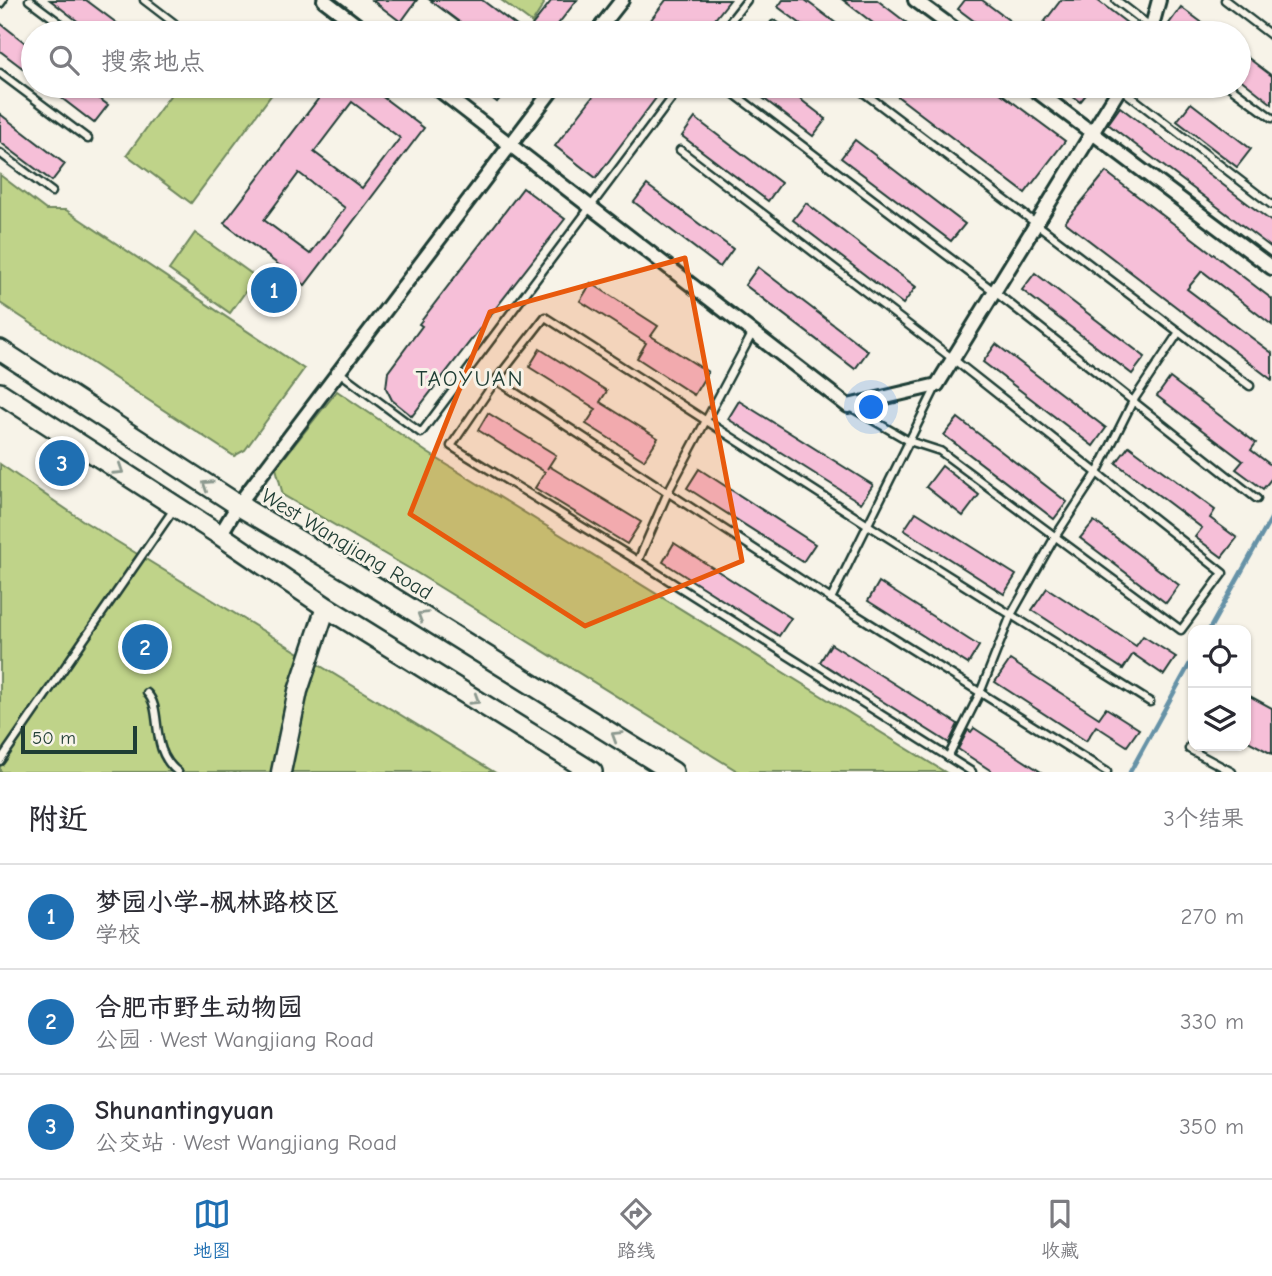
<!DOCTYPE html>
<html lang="zh">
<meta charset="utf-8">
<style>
:root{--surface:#fff;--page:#f2f2f3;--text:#2b2b33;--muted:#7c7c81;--line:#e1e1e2;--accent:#1f6fb2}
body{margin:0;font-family:"Comic Neue","LXGW WenKai TC",sans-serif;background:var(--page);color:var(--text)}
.controls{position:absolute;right:21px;bottom:21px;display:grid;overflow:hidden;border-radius:14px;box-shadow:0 2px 5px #0004}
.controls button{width:63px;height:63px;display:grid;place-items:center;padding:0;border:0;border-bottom:2px solid var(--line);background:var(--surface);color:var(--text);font:35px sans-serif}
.scale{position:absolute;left:21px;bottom:18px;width:116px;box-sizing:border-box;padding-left:7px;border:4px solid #1f3d34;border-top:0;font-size:19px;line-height:24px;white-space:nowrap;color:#1f3d34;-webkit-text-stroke:5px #f7f3e8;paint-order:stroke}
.you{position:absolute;left:872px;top:408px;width:24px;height:24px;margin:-18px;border:5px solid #fff;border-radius:50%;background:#1a73e8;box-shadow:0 0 0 10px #1a73e833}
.badge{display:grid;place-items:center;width:46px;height:46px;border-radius:50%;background:var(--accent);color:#fff;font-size:23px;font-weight:700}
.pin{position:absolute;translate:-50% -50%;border:4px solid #fff;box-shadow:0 2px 7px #0006}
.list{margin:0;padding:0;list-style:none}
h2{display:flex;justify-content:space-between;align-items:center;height:91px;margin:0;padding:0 28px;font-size:30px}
h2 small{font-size:23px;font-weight:400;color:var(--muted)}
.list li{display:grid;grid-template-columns:46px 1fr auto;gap:21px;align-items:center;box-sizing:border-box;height:105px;padding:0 28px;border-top:2px solid var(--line)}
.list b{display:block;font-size:26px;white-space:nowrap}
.list p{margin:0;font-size:23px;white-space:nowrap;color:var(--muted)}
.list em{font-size:23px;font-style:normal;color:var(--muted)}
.icon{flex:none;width:38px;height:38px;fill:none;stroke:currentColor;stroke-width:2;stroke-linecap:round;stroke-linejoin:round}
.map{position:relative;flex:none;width:1272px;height:772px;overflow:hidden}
.search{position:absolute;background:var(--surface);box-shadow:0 2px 5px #0004;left:21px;right:21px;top:21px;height:77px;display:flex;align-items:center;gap:18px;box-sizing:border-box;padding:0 24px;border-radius:38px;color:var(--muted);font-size:26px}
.sheet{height:406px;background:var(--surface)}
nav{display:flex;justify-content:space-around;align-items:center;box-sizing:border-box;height:98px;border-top:2px solid var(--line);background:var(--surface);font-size:19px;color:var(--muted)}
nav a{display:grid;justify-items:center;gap:4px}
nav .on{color:var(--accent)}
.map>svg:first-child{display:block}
.green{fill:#bfd389;stroke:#6f885e;stroke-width:2}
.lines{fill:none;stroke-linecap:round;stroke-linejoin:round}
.stream{stroke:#6692a7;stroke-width:4.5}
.building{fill:#f6bfd8;stroke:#1f3d34;stroke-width:2;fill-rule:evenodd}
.lane-casing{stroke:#1f3d34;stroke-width:11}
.street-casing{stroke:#1f3d34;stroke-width:18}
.secondary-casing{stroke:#1f3d34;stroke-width:23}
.primary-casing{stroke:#1f3d34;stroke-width:24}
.lane{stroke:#f7f3e8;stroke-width:6}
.street{stroke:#f7f3e8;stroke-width:12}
.secondary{stroke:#f7f3e8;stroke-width:18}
.primary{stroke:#f7f3e8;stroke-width:19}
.oneway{stroke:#8b988e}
.marked{fill:#e8590c;fill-opacity:0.2;stroke:#e8590c;stroke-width:5;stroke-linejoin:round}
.labels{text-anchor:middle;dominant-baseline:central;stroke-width:6;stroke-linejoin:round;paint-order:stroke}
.street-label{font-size:21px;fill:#1f3d34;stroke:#f7f3e8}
.neighbourhood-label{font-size:23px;letter-spacing:2px;fill:#1f3d34;stroke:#f7f3e8}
</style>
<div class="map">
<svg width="1272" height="772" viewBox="0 0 1272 772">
<rect width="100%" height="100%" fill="#f7f3e8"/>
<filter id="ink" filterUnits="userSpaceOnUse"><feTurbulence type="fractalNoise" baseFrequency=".0143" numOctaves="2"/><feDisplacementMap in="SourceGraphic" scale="14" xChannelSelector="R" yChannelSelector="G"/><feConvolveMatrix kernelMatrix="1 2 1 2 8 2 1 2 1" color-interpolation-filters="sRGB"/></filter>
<g filter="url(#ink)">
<g class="green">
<path d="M501,0h41l2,4 -12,19z"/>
<path d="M177,86h101l-87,117 -64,-48z"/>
<path d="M0,175l46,35h20l238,159 -59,81 -11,6 -234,-153z"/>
<path d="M195,233l61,44 -26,36 -61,-43z"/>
<path d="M337,391l91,62 517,319h-206l-322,-199 -134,-78 -7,-27z"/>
<path d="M0,464l85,58 409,250h-494z"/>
</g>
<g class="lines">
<g class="stream">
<path d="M1209,630l63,-113"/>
<path d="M1130,772l63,-114"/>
</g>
</g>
<g class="building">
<path d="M50,0h36l44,33h-37z"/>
<path d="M372,0h45l-16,22z"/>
<path d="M430,0h52l44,33h-52z"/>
<path d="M552,0h25l-26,33h-25z"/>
<path d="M666,0h64l-26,33h-63z"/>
<path d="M783,0h22l44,33h-36l-35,-26z"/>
<path d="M843,0h34l43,33h-34z"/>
<path d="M965,0h17l44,33h-36l-32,-24z"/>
<path d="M1061,0h36l43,33h-104z"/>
<path d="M1181,7l35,26h-36l-12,-8z"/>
<path d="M0,23l33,26v27l-33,-25z"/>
<path d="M1239,51l33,25v28l-33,-26z"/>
<path d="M46,86h36l26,19 -14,18z"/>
<path d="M328,86h40l56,42 -119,157 -81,-62zM352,102l48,36 -38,50 -48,-36zM299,173l46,35 -35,46 -46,-34z"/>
<path d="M476,86h34l-13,16z"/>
<path d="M601,86h64l-69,92 -41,-32z"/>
<path d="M747,86h36l43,33 -13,17z"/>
<path d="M884,86h107l74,55 -40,52z"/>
<path d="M1059,86h34l-13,16z"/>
<path d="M1191,103l60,46 -14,18 -60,-46z"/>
<path d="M1120,107l152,115v26l-164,-124z"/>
<path d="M0,114l65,50 -13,17 -52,-39z"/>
<path d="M695,118l86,65 -13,18 -86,-65z"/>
<path d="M855,140l110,84 -14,17 -110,-83z"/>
<path d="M1106,172l166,127v26l-70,-54 -15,18 85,64v27l-207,-158z"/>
<path d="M647,185l86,64 -13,18 -86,-65z"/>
<path d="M523,188l42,31 -153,197 -20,-16 -6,-12 2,-16 34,-46 -3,-2z"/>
<path d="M806,203l110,84 -13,17 -110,-84z"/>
<path d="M758,267l110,84 -13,18 -110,-84z"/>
<path d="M1035,273l110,84 -13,17 -110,-84z"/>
<path d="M591,283l67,43 -7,10 57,36 -14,23 -57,-37 9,-15 -66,-42z"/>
<path d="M996,344l110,84 -13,18 -110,-84z"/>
<path d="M540,349l67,42 -7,11 58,36 -14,22 -58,-36 10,-15 -67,-42z"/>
<path d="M1170,378l86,65 -5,7 21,16v12l-9,11 -27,-20 7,-8 -86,-65z"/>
<path d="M739,401l134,84 -12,18 -133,-84z"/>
<path d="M488,413l68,42 -9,14 2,-3 92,56 -14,22 -92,-56 10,-16 -67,-42z"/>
<path d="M958,418l109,84 -13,17 -110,-84z"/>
<path d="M1129,446l86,64 -5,8 27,20 -15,19 -27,-20 7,-9 -86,-65z"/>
<path d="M942,466l37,29 -16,21 -37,-29z"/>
<path d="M699,469l116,75 -12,18 -116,-74z"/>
<path d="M916,512l100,63 -12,19 -100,-64z"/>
<path d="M1094,521l85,64 -13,18 -86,-65z"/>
<path d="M674,543l117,75 -12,18 -116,-74z"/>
<path d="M879,582l100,64 -11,18 -100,-63z"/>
<path d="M1047,588l89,58 7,-10 33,21 -12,18 -31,-21 -10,15 -91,-59z"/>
<path d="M831,644l127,80 -9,19 -129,-81z"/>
<path d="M1010,660l89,58 7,-10 33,21 -12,17 -31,-20 -10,15 -91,-59z"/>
<path d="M1246,694l26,14v46l-26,-14z"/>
<path d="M974,728l67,44h-48l-35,-23 10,-19 3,2z"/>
</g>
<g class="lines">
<g class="lane-casing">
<g id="lane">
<path d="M29,0l44,33"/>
<path d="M144,0l30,23"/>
<path d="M1116,0l43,33"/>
<path d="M1225,0l47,36"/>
<path d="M0,4l3,-4"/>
<path d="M774,25l12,8"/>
<path d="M721,33l26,-33"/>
<path d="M0,73l88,66"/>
<path d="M855,86l395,300"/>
<path d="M1229,86l43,32"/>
<path d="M1120,88l152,117"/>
<path d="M729,90l266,202 262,207"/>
<path d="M680,150l273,209 270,214 -42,57 -241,-179 -31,-10 -59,-34"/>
<path d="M0,153l52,39"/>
<path d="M753,332l-85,160 -30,69 334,211"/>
<path d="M339,372l82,61 260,-347"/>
<path d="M496,380l335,219"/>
<path d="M936,387l-105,212 276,173"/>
<path d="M638,561l-187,-115 45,-66 49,-63 323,208 282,177"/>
<path d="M147,693c17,17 1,56 31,79"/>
<path d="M1193,740l-4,9 43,23"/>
<path d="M948,757l32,-64 31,-78 44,-78 42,-64 36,-72 46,-69"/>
<path d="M0,761l174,-252"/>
</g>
</g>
<g class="street-casing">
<g id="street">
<path d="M324,0l43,33"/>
<path d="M915,0l45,33"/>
<path d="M596,33l26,-33"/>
<path d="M1150,33l9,-33"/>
<path d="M434,86l414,320 89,-21 184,-299"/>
<path d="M1030,86l242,182"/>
<path d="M220,535l18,-30 317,-419"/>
</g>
</g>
<g class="secondary-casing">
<path id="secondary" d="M281,772l17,-81 28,-84"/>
</g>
<g class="primary-casing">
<g id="primary">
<path d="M0,350l238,155 115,68 320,199"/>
<path d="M0,393l220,142 106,72 266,165"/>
</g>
</g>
<use href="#lane" class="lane"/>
<use href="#street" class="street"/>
<use href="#secondary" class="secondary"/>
<use href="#primary" class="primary"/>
</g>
<defs><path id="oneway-chevron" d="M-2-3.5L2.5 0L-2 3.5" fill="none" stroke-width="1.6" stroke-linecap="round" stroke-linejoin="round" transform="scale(1.75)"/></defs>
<g class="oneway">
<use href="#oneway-chevron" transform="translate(119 470) rotate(33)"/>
<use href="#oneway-chevron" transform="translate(207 485) rotate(-147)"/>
<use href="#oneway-chevron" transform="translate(422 616) rotate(-148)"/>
<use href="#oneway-chevron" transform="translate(475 700) rotate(32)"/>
<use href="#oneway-chevron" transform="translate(616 736) rotate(-148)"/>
</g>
</g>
<path class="marked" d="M685,258l57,303 -157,65 -175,-112 80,-202z"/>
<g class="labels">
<g class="street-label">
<text transform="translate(347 544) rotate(31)">West Wangjiang Road</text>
</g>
<g class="neighbourhood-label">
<text x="470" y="378">TAOYUAN</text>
</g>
</g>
</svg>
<div class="controls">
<button><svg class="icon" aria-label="locate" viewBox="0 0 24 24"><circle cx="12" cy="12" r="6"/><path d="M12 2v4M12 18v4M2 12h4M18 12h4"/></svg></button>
<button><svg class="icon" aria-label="layers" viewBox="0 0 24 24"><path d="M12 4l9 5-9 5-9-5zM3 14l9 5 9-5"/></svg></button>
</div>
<div class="scale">50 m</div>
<div class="you"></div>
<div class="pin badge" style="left:274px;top:290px">1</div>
<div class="pin badge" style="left:145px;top:647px">2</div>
<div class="pin badge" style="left:62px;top:463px">3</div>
<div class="search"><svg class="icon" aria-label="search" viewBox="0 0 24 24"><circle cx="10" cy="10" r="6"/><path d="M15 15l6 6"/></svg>搜索地点</div>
</div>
<section class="sheet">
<h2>附近<small>3个结果</small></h2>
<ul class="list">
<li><span class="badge">1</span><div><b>梦园小学-枫林路校区</b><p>学校</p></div><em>270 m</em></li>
<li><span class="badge">2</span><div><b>合肥市野生动物园</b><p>公园 · West Wangjiang Road</p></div><em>330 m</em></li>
<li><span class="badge">3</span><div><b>Shunantingyuan</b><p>公交站 · West Wangjiang Road</p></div><em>350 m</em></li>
</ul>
</section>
<nav>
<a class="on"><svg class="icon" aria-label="map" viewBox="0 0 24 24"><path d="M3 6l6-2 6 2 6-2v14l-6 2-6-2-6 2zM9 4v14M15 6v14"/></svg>地图</a>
<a><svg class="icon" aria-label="directions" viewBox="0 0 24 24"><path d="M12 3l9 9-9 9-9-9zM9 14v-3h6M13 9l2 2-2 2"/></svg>路线</a>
<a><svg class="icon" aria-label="saved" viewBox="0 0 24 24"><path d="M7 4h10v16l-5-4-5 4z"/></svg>收藏</a>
</nav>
